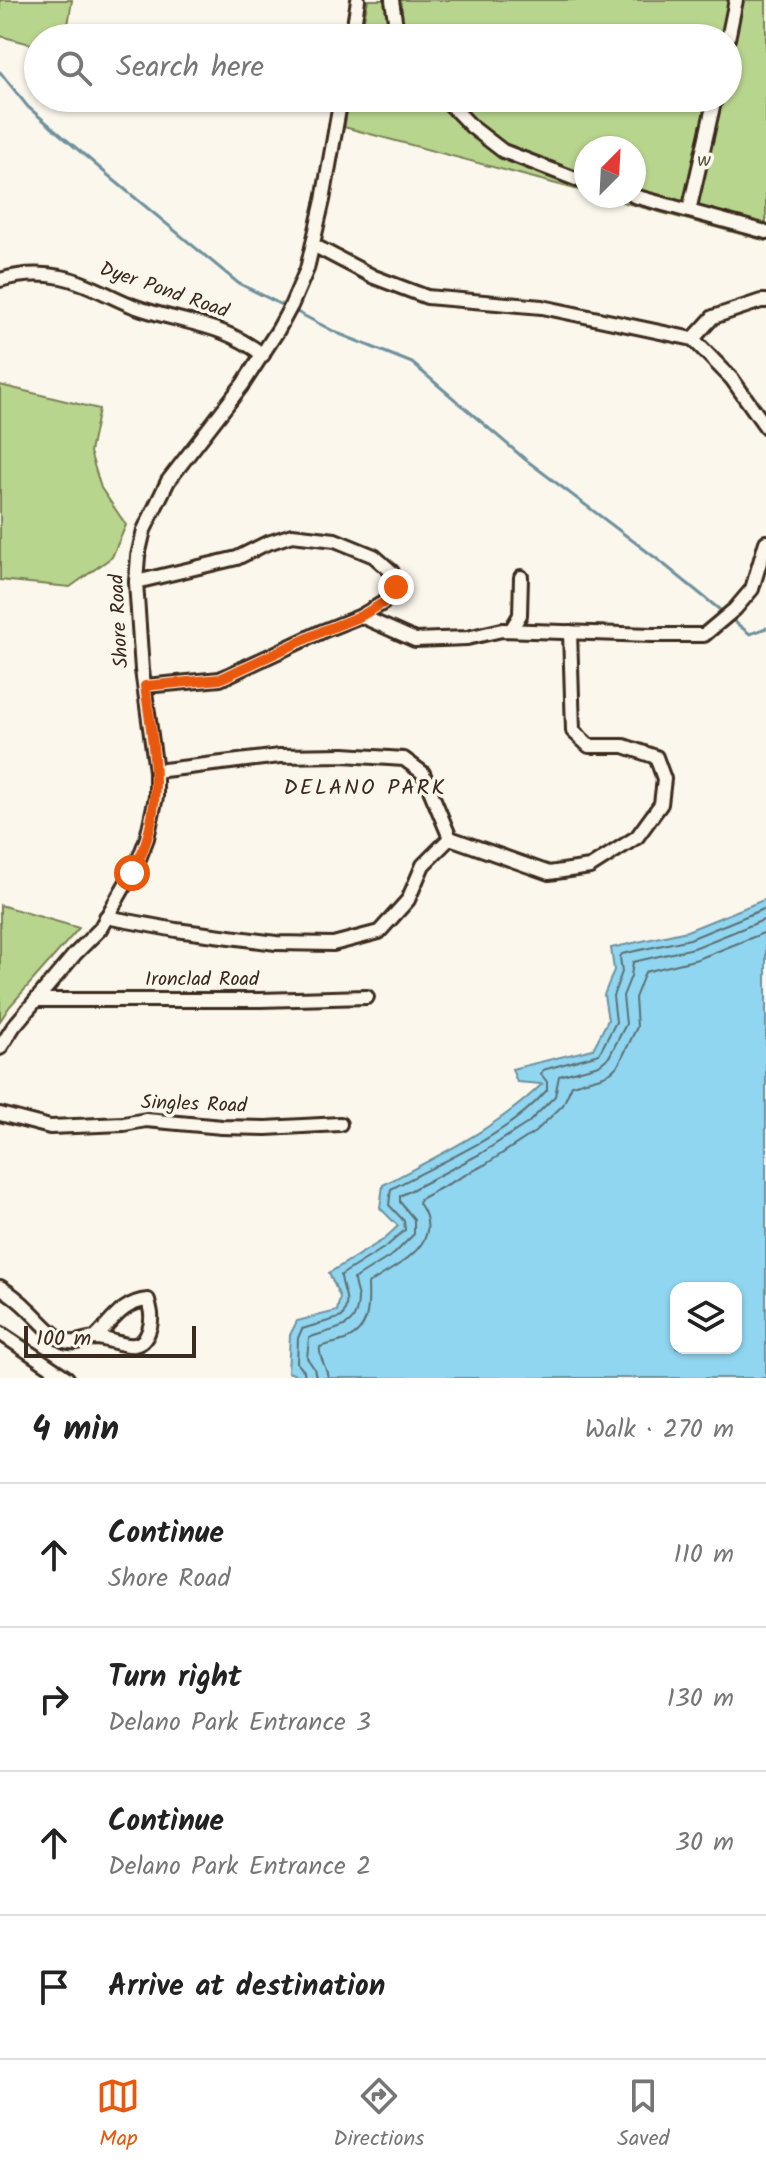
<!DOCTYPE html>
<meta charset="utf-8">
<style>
:root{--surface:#fff;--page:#f2f2f2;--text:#222;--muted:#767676;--line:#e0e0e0;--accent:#ea580c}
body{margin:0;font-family:Kalam,sans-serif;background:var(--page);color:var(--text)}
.controls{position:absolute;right:24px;bottom:24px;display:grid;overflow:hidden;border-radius:16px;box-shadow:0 2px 6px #0004}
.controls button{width:72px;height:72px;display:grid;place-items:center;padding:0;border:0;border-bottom:2px solid var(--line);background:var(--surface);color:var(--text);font:40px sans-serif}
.compass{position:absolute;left:574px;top:136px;width:72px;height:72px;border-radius:50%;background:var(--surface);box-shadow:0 2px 6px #0004;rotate:24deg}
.scale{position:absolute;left:24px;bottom:20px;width:172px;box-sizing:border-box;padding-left:8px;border:4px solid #3b2a1e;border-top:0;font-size:22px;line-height:28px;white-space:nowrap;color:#3b2a1e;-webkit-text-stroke:6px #fbf7ec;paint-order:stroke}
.stop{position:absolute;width:24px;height:24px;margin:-18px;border:6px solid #ea580c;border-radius:50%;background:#fff}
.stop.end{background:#ea580c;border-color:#fff;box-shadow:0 2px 8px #0008}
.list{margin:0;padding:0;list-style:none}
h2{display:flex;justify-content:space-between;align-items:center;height:104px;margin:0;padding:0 32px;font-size:34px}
h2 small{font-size:26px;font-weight:400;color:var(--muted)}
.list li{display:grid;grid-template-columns:52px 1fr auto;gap:24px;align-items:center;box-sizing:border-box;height:144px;padding:0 32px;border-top:2px solid var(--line)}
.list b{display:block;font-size:30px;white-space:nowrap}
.list p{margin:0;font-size:26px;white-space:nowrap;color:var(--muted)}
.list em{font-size:26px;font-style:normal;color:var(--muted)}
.icon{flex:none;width:44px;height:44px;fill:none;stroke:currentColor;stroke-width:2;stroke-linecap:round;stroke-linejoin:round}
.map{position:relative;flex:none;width:766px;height:1378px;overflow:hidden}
.search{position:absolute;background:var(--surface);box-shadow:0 2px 6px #0004;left:24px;right:24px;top:24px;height:88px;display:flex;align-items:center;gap:20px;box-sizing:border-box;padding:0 28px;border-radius:44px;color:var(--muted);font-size:30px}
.sheet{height:680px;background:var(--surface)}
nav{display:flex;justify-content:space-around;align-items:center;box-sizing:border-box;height:112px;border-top:2px solid var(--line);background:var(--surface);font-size:22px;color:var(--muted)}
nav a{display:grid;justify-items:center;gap:4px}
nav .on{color:var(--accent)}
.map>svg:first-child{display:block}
.green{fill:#b8d58d;stroke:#7a8056;stroke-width:2}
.water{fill:#90d6f1;stroke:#6e919d;stroke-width:2;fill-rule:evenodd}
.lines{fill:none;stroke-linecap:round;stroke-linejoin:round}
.shore{stroke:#5d6f72;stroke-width:2}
.stream{stroke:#6e919d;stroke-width:3}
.minor-casing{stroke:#3b2a1e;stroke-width:18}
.minor{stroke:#fbf7ec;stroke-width:12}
.route{stroke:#ea580c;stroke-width:10}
.labels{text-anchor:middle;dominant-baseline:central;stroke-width:7;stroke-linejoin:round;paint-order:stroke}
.park-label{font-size:20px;fill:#5a553a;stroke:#fbf7ec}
.street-label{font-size:20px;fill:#3b2a1e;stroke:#fbf7ec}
.neighbourhood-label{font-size:22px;letter-spacing:2px;fill:#3b2a1e;stroke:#fbf7ec}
</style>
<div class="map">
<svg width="766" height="1378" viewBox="0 0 766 1378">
<rect width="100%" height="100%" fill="#fbf7ec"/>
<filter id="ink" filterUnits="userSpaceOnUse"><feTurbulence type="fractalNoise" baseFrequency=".0125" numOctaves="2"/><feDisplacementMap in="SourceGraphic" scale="16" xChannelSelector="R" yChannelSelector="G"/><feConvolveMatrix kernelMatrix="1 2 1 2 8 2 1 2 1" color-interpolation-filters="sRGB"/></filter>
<g filter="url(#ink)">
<g class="green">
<path d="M0,0h72l-6,38h-28v8l-38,-10z"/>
<path d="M368,0h398v241l-166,-45h34v-48h-48v44l-242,-65 6,-29h378v-60h-368z"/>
<path d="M0,385l99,24 -9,43 11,36 25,37 -14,32 -42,30 -70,-7z"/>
<path d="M0,905l79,23 -69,78 -10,15z"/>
</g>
<path class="water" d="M766,899v479h-462l-16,-6 2,-37 7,-14 40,-10 3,-14 -11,-24 54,-33 15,-14 -18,-18 3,-23c56,-30 113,-56 159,-101l-25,-2 -5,-13 81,-20 15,-29 -4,-25 10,-25 -3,-22 76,-17zM676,1288h60v60h-60z"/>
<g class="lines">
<g class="shore">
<path d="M305,1378l-1,-7 -7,-8 1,-25 4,-9 40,-12c10,-19 0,-25 -1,-42l46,-29 18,-16 -1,-9 -15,-16 2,-16c53,-29 115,-52 156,-99v-8l-6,-8 2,-4 56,-16 17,-32 -3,-26 9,-24 -2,-15 2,-3 68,-15 76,-31"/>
<path d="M316,1378l-2,-10 -7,-10 2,-20c24,-11 49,-5 49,-40 -1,-7 -4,-13 -4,-19l40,-25 20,-20v-15l-14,-17v-6l80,-42 48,-31 27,-27 4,-20 40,-11 10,-8 17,-33 -3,-28 8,-20 2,-14 61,-14 72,-29"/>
<path d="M328,1378c-1,-11 -10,-21 -8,-31 8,-3 17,-4 25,-7 25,-9 24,-35 23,-56 28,-19 80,-40 51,-81l1,-4 66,-35 49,-32 28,-27 9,-20 32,-9 8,-5 7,-7 18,-37 -2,-29 10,-26 53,-13 68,-27"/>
</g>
<g class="stream">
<path d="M0,72l28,35 88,75 122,101 48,24"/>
<path d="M293,310l44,23 75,30 114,97 135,102 64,52"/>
<path d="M731,619l19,15 16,-6"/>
</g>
<g class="minor-casing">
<g id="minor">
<path d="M392,0l5,33 3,5"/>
<path d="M352,38l6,-38"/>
<path d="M728,39l8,-39"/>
<path d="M444,98l28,29 31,24 83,32"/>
<path d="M634,196l132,36"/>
<path d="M689,211l26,-113"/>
<path d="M313,245l61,32 53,20 115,10 151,32 20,-22 48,-16h5"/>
<path d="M0,280c20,-6 41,-7 61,-3 26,5 51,21 75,30 47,17 85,15 127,48"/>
<path d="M693,339l39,40 34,48"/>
<path d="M136,582l101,-24 28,-14 27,-9 43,5 39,16 18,16 4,15 -13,16 -22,13"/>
<path d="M511,630l9,-15 1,-38"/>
<path d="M145,686l75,-7 103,-48 38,-15 54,24 52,-2 35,-8 150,5h52l31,-26 17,-20 14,-47"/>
<path d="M156,771l124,-15 64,-1 60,4 19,14 27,65"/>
<path d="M106,917l70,13 100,13 57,1 46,-12 29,-32 15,-35 27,-27 99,35 41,-6 47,-30 24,-33 3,-25 -8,-22 -32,-11h-35l-16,-15 -3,-99"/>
<path d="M37,1000h223l107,-3"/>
<path d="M0,1048l14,-22 61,-72 25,-25 37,-65 10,-26 9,-41v-26l-14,-101 -6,-88 2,-26 6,-26 24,-49 75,-97 35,-54 13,-24 16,-37 16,-69 18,-102"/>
<path d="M0,1114l50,13 74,-3 22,-4 76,7 44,1 74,-4"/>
<path d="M0,1287c10,6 20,14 29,23 10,9 20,22 32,29 13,8 22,-1 35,-1 20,1 44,20 53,-8 4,-11 2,-19 -1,-30 -26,2 -36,22 -53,38"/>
<path d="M0,1333l67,45"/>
</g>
</g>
<use href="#minor" class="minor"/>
</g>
</g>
<g class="lines" filter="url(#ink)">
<path class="route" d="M132,873c35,-60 22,-123 13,-187l75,-7 103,-48 38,-15 22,-13 13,-16"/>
</g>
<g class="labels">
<g class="park-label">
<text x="704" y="161">w</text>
</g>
<g class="street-label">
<text transform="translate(164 291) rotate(19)">Dyer Pond Road</text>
<text transform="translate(120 621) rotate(-93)">Shore Road</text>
<text x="202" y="980">Ironclad Road</text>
<text transform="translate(194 1105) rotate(2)">Singles Road</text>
</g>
<g class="neighbourhood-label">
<text x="365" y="788">DELANO PARK</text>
</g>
</g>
</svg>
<div class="controls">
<button><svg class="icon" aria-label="layers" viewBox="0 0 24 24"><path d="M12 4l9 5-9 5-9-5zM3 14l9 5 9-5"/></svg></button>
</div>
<svg class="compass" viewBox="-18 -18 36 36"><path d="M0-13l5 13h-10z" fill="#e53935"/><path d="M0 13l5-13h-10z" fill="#767676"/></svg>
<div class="scale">100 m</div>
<div class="stop" style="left:132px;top:873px"></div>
<div class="stop end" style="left:396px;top:587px"></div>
<div class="search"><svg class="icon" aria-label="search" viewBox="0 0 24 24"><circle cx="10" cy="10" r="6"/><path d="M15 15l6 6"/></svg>Search here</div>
</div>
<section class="sheet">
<h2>4 min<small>Walk · 270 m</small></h2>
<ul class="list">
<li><svg class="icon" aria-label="ahead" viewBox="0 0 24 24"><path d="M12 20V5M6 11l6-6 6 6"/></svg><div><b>Continue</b><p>Shore Road</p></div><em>110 m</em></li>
<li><svg class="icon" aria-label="right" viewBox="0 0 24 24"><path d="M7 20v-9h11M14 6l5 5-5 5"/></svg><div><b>Turn right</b><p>Delano Park Entrance 3</p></div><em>130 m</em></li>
<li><svg class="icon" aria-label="ahead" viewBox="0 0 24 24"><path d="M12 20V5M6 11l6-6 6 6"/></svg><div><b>Continue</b><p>Delano Park Entrance 2</p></div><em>30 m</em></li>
<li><svg class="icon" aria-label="arrive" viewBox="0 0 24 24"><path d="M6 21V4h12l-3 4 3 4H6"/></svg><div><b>Arrive at destination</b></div></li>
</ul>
</section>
<nav>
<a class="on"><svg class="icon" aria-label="map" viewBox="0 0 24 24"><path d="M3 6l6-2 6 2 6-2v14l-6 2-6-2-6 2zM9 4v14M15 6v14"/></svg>Map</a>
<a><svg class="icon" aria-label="directions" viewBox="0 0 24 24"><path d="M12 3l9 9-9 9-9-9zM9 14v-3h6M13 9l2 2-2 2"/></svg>Directions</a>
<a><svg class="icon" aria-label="saved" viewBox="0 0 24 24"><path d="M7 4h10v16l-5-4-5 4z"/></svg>Saved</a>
</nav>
